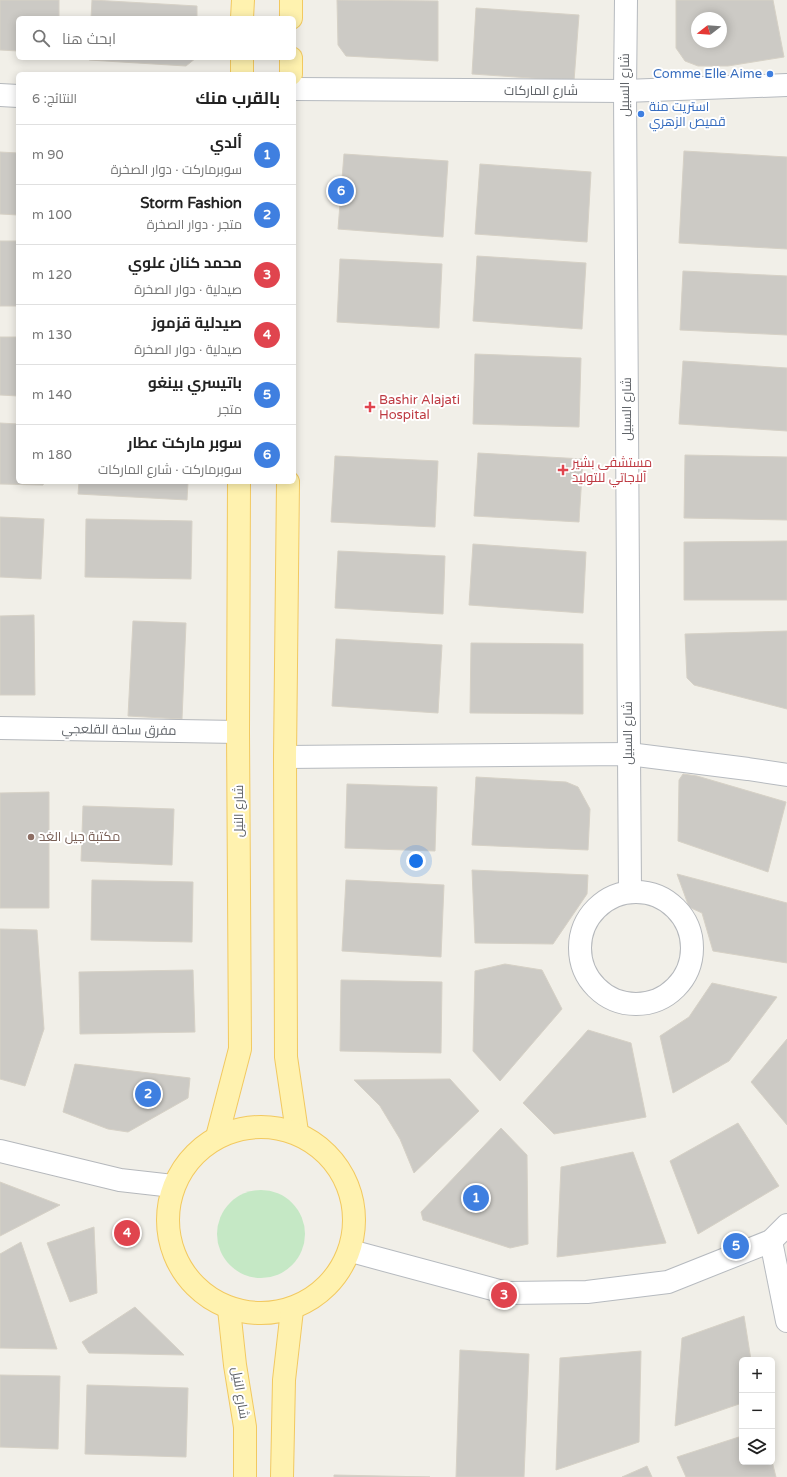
<!DOCTYPE html>
<html lang="ar">
<meta charset="utf-8">
<style>
:root{--surface:#fff;--page:#f2f2f2;--text:#222;--muted:#767676;--line:#e0e0e0;--accent:#ea4335}
body{margin:0;font-family:"Varela Round",Cairo,sans-serif;background:var(--page);color:var(--text);direction:rtl}
.controls{position:absolute;right:12px;bottom:12px;display:grid;overflow:hidden;border-radius:6px;box-shadow:0 2px 10px #0003}
.controls button{width:36px;height:36px;display:grid;place-items:center;padding:0;border:0;border-bottom:1px solid var(--line);background:var(--surface);color:var(--text);font:20px sans-serif}
.compass{position:absolute;left:691px;top:12px;width:36px;height:36px;border-radius:50%;background:var(--surface);box-shadow:0 2px 10px #0003;rotate:253deg}
.you{position:absolute;left:416px;top:861px;width:14px;height:14px;margin:-10px;border:3px solid #fff;border-radius:50%;background:#1a73e8;box-shadow:0 0 0 6px #1a73e833}
.badge{display:grid;place-items:center;width:26px;height:26px;border-radius:50%;background:var(--accent);color:#fff;font-size:13px;font-weight:700}
.pin{position:absolute;translate:-50% -50%;border:2px solid #fff;box-shadow:0 1px 4px #0006}
.list{margin:0;padding:0;list-style:none}
h2{display:flex;justify-content:space-between;align-items:center;height:52px;margin:0;padding:0 16px;font-size:17px}
h2 small{font-size:13px;font-weight:400;color:var(--muted)}
.list li{display:grid;grid-template-columns:26px 1fr auto;gap:12px;align-items:center;box-sizing:border-box;height:60px;padding:0 16px;border-top:1px solid var(--line)}
.list b{display:block;font-size:15px;white-space:nowrap}
.list p{margin:0;font-size:13px;white-space:nowrap;color:var(--muted)}
.list em{font-size:13px;font-style:normal;color:var(--muted)}
.icon{flex:none;width:22px;height:22px;fill:none;stroke:currentColor;stroke-width:2;stroke-linecap:round;stroke-linejoin:round}
.map{position:relative;flex:none;width:787px;height:1477px;overflow:hidden;direction:ltr}
.search{position:absolute;background:var(--surface);box-shadow:0 2px 10px #0003;left:16px;top:16px;width:280px;height:44px;display:flex;align-items:center;gap:10px;box-sizing:border-box;padding:0 14px;border-radius:6px;color:var(--muted);font-size:15px}
.panel{position:absolute;background:var(--surface);box-shadow:0 2px 10px #0003;left:16px;top:72px;width:280px;height:412px;border-radius:6px;direction:rtl}
.map>svg:first-child{display:block}
.green{fill:#c5e8c5}
.building{fill:#cccac5;stroke:#d6d1c6;fill-rule:evenodd}
.lines{fill:none;stroke-linecap:round;stroke-linejoin:round}
.street-casing{stroke:#b5b8bc;stroke-width:24}
.secondary-casing{stroke:#b6babf;stroke-width:24}
.primary-casing{stroke:#f2c960;stroke-width:24}
.street{stroke:#fff;stroke-width:22}
.secondary{stroke:#fff;stroke-width:22}
.primary{stroke:#fff2af;stroke-width:22}
.shop-dot{fill:#3f7fe0;stroke:#fff;stroke-width:1.5}
.health-dot{fill:#e0444e;stroke:#fff;stroke-width:1.5}
.education-dot{fill:#8d6e63;stroke:#fff;stroke-width:1.5}
.labels{text-anchor:middle;dominant-baseline:central;stroke-width:4;stroke-linejoin:round;paint-order:stroke}
.shop-label{font-size:13px;fill:#366cbe;stroke:#fff;text-anchor:end}
.street-label{font-size:13px;fill:#5f6368;stroke:#fff}
.health-label{font-size:13px;fill:#be3a42;stroke:#fff;text-anchor:start}
.education-label{font-size:13px;fill:#785e54;stroke:#fff;text-anchor:start}
</style>
<div class="map">
<svg width="787" height="1477" viewBox="0 0 787 1477">
<rect width="100%" height="100%" fill="#f1efe8"/>
<circle class="green" cx="261" cy="1234" r="44"/>
<g class="building">
<path d="M0,0h59v18h-41v33l-18,-1z"/>
<path d="M92,0l105,6v12h-106z"/>
<path d="M337,0l101,1v60l-92,-5 -8,-11z"/>
<path d="M676,0h97l11,57 -56,9h-30l-13,-5 -9,-13zM697,18h24v24h-24z"/>
<path d="M476,8l103,7 -5,66 -102,-7z"/>
<path d="M89,58h107l-10,8 -97,-6z"/>
<path d="M684,151l103,6v92l-108,-6z"/>
<path d="M0,152l18,1v62l-18,-1z"/>
<path d="M344,154l104,7 -5,76 -105,-8z"/>
<path d="M480,164l111,8 -4,70 -112,-8z"/>
<rect x="0" y="241" width="18" height="65"/>
<path d="M477,256l109,7 -4,66 -109,-8z"/>
<path d="M340,259l102,5 -3,64 -102,-6z"/>
<path d="M683,271l104,5v59l-107,-5z"/>
<path d="M0,337h18v59l-18,-1z"/>
<path d="M475,354l106,4 -2,69 -106,-3z"/>
<path d="M683,361l104,7v63l-108,-7z"/>
<path d="M0,423l18,1v58h26l-1,3 -43,-1z"/>
<path d="M478,453l105,6 -4,63 -105,-6z"/>
<path d="M685,455l102,2v63l-103,-2z"/>
<path d="M335,456l103,5 -3,66 -104,-5z"/>
<path d="M79,482h109l-1,18 -109,-6z"/>
<path d="M0,517l44,2 -3,60 -41,-2z"/>
<path d="M86,519l106,2 -1,58 -106,-2z"/>
<path d="M787,541v59h-103v-58z"/>
<path d="M473,544l113,8 -3,61 -114,-8z"/>
<path d="M338,551l107,5 -2,58 -108,-6z"/>
<path d="M34,615l1,80h-35v-79z"/>
<path d="M133,621l53,2 -4,96 -54,-3z"/>
<path d="M787,631v78l-93,-24 -7,-7 -2,-44z"/>
<path d="M336,639l106,6 -4,68 -106,-7z"/>
<path d="M471,643l112,1v70l-113,-1z"/>
<path d="M683,774l14,2 89,26 -18,70 -90,-31 1,-61z"/>
<path d="M476,777l90,5 12,5 12,22 -2,41 -116,-5z"/>
<path d="M347,784l90,3 -2,64 -90,-3z"/>
<path d="M49,792v116h-49v-115z"/>
<path d="M83,806l91,3 -2,56 -91,-4z"/>
<path d="M472,870l116,5 -1,19 -34,50 -78,-1z"/>
<path d="M677,874l110,29v60l-74,-12 -11,-38 -13,-6z"/>
<path d="M92,880l101,2 -1,60 -101,-2z"/>
<path d="M346,880l98,5 -3,72 -99,-6z"/>
<path d="M0,929l37,1 7,99 -19,57 -25,-7z"/>
<path d="M505,964l37,6 20,39 -62,72 -27,-30 2,-80z"/>
<path d="M193,970l2,62 -115,2 -1,-62z"/>
<path d="M341,980l101,2 -1,71 -101,-2z"/>
<path d="M712,983l65,14 -48,64 -56,32 -13,-57 29,-19z"/>
<path d="M588,1030l43,13 15,74 -92,17 -31,-31z"/>
<path d="M787,1039v86l-36,-43z"/>
<path d="M75,1064l115,14 -2,20 -60,34 -20,-3 -45,-17z"/>
<path d="M450,1079l29,32 -65,62 -14,-34 -20,-33 -26,-26z"/>
<path d="M738,1123l41,63 -81,48 -28,-73z"/>
<path d="M501,1128l26,27 1,89 -18,4 -87,-28 -2,-8z"/>
<path d="M633,1152l33,91 -109,14 4,-90z"/>
<path d="M0,1182l60,23 -60,31z"/>
<path d="M94,1227l3,66 -27,9 -23,-59z"/>
<path d="M21,1242l36,107 -57,-1v-94z"/>
<path d="M135,1307l49,48 -95,-2 -7,-11z"/>
<path d="M744,1316l7,44h-9v43l-67,23 7,-88z"/>
<path d="M460,1350l69,4 -5,123h-68z"/>
<path d="M641,1351l-2,91 -83,28 4,-112z"/>
<path d="M0,1375l60,1 -2,73 -58,-2z"/>
<path d="M87,1385l101,3 -2,69 -101,-3z"/>
<path d="M742,1436v26h30v-1l4,16h-90l-9,-20z"/>
<path d="M647,1466l5,11h-30z"/>
<path d="M334,1475l96,2h-96z"/>
</g>
<g class="lines">
<g class="street-casing">
<g id="street">
<path d="M0,95l18,1"/>
<path d="M0,728l238,4"/>
<path d="M629,754l1,137"/>
<circle cx="636" cy="948" r="56"/>
<path d="M0,1151l120,29 53,6"/>
</g>
</g>
<g class="secondary-casing">
<g id="secondary">
<path d="M626,0l-1,91 4,663"/>
<path d="M294,89l331,2 162,-6"/>
<path d="M285,757l344,-3 119,15 39,6"/>
<path d="M771,1241l16,80"/>
<path d="M351,1251l156,42 80,-1 81,-10 103,-41 16,-16"/>
</g>
</g>
<g class="primary-casing">
<g id="primary">
<path d="M242,18l1,-18"/>
<path d="M291,18v-18"/>
<path d="M242,74v-16"/>
<path d="M291,74v-16"/>
<path d="M288,482l-3,275 1,300 11,75"/>
<circle cx="261" cy="1220" r="93"/>
<path d="M217,1137l23,-88 -2,-317 1,-250"/>
<path d="M229,1309l6,56 10,62v50"/>
<path d="M282,1477l2,-97 8,-70"/>
</g>
</g>
<use href="#street" class="street"/>
<use href="#secondary" class="secondary"/>
<use href="#primary" class="primary"/>
</g>
<g class="shop-dot">
<circle cx="770" cy="74" r="4"/>
<circle cx="641" cy="114" r="4"/>
</g>
<g class="health-dot">
<path d="M368 401h4v4h4v4h-4v4h-4v-4h-4v-4h4z"/>
<path d="M561 464h4v4h4v4h-4v4h-4v-4h-4v-4h4z"/>
</g>
<circle class="education-dot" cx="31" cy="837" r="4"/>
<g class="labels">
<g class="shop-label">
<text x="762" y="74">Comme Elle Aime</text>
<text x="649" y="107" text-anchor="start">استريت منة<tspan x="649" dy="15">قميص الزهري</tspan></text>
</g>
<g class="street-label">
<text transform="translate(625 85) rotate(-90)">شارع السبيل</text>
<text x="541" y="91">شارع الماركات</text>
<text transform="translate(627 409) rotate(-90)">شارع السبيل</text>
<text transform="translate(119 730) rotate(1)">مفرق ساحة القلعجي</text>
<text transform="translate(628 733) rotate(-90)">شارع السبيل</text>
<text transform="translate(239 811) rotate(-90)">شارع النيل</text>
<text transform="translate(240 1393) rotate(81)">شارع النيل</text>
</g>
<g class="health-label">
<text x="379" y="400">Bashir Alajati<tspan x="379" dy="15">Hospital</tspan></text>
<text x="572" y="463">مستشفى بشير<tspan x="572" dy="15">آلاجاتي للتوليد</tspan></text>
</g>
<g class="education-label">
<text x="39" y="837">مكتبة جيل الغد</text>
</g>
</g>
</svg>
<div class="controls">
<button>+</button>
<button>−</button>
<button><svg class="icon" aria-label="layers" viewBox="0 0 24 24"><path d="M12 4l9 5-9 5-9-5zM3 14l9 5 9-5"/></svg></button>
</div>
<svg class="compass" viewBox="-18 -18 36 36"><path d="M0-13l5 13h-10z" fill="#e53935"/><path d="M0 13l5-13h-10z" fill="#767676"/></svg>
<div class="you"></div>
<div class="pin badge" style="left:476px;top:1198px;background:#3f7fe0">1</div>
<div class="pin badge" style="left:148px;top:1094px;background:#3f7fe0">2</div>
<div class="pin badge" style="left:504px;top:1295px;background:#e0444e">3</div>
<div class="pin badge" style="left:127px;top:1233px;background:#e0444e">4</div>
<div class="pin badge" style="left:736px;top:1246px;background:#3f7fe0">5</div>
<div class="pin badge" style="left:341px;top:191px;background:#3f7fe0">6</div>
<div class="search"><svg class="icon" aria-label="search" viewBox="0 0 24 24"><circle cx="10" cy="10" r="6"/><path d="M15 15l6 6"/></svg>ابحث هنا</div>
<section class="panel">
<h2>بالقرب منك<small>النتائج: 6</small></h2>
<ul class="list">
<li><span class="badge" style="background:#3f7fe0">1</span><div><b>ألدي</b><p>سوبرماركت · دوار الصخرة</p></div><em>90 m</em></li>
<li><span class="badge" style="background:#3f7fe0">2</span><div><b>Storm Fashion</b><p>متجر · دوار الصخرة</p></div><em>100 m</em></li>
<li><span class="badge" style="background:#e0444e">3</span><div><b>محمد كنان علوي</b><p>صيدلية · دوار الصخرة</p></div><em>120 m</em></li>
<li><span class="badge" style="background:#e0444e">4</span><div><b>صيدلية قزموز</b><p>صيدلية · دوار الصخرة</p></div><em>130 m</em></li>
<li><span class="badge" style="background:#3f7fe0">5</span><div><b>باتيسري بينغو</b><p>متجر</p></div><em>140 m</em></li>
<li><span class="badge" style="background:#3f7fe0">6</span><div><b>سوبر ماركت عطار</b><p>سوبرماركت · شارع الماركات</p></div><em>180 m</em></li>
</ul>
</section>
</div>
